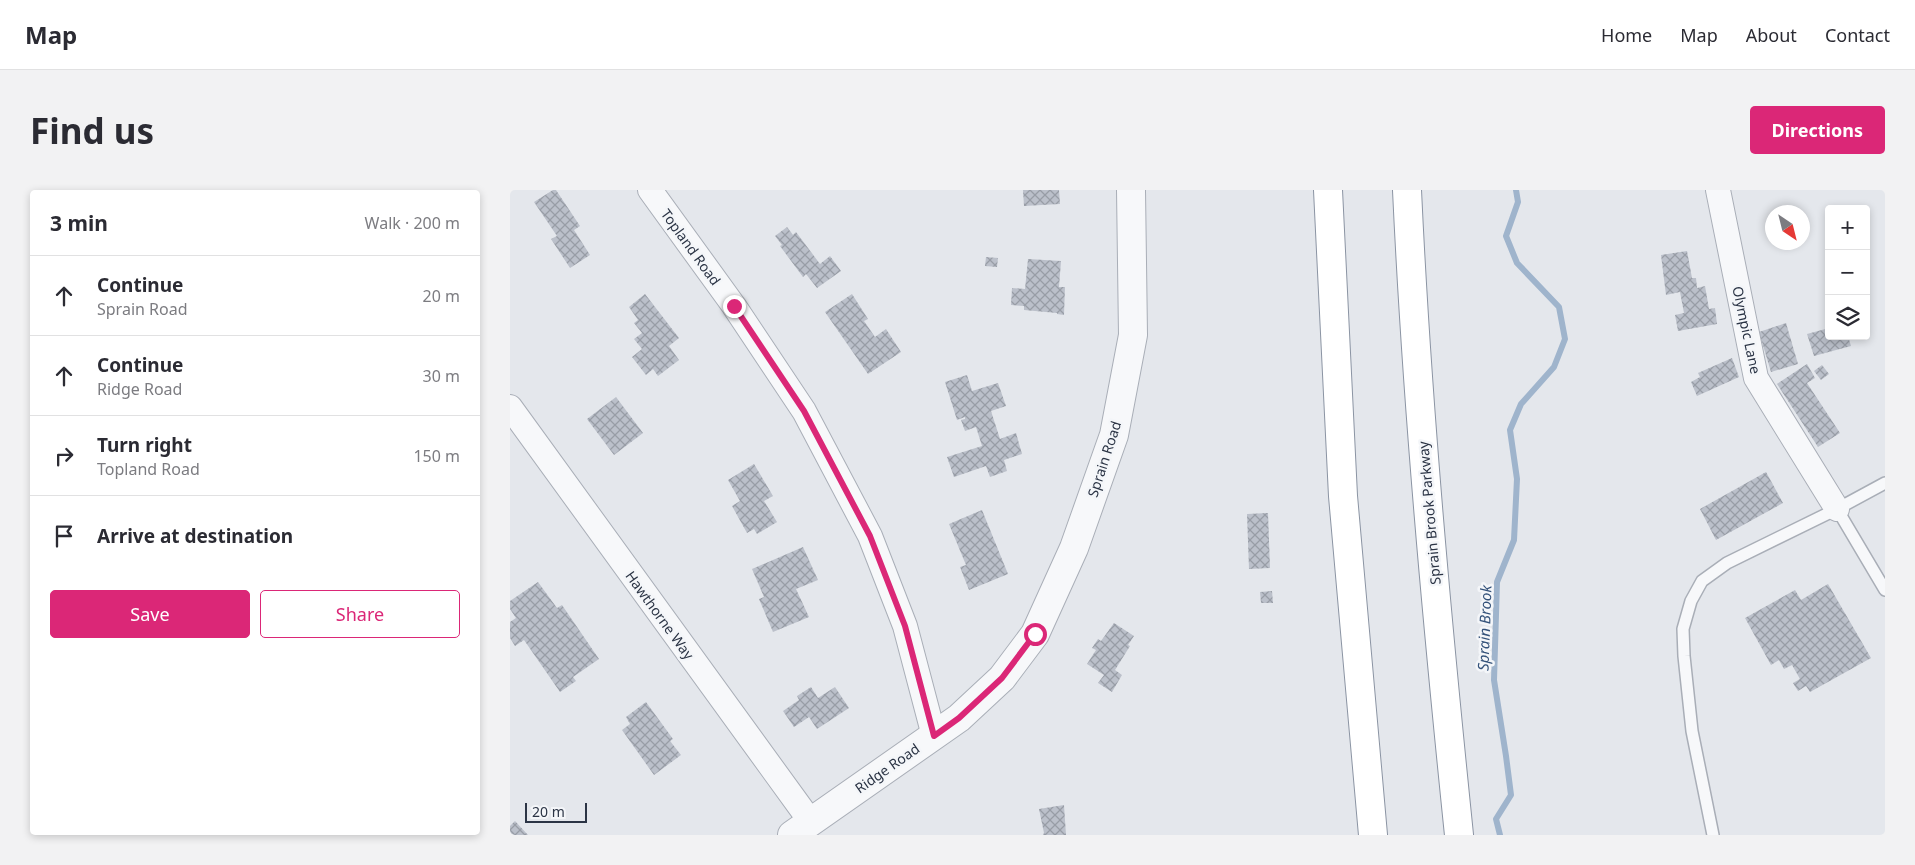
<!DOCTYPE html>
<meta charset="utf-8">
<style>
:root{--surface:#fff;--page:#f2f2f3;--text:#2b2b33;--muted:#7c7c81;--line:#e1e1e2;--accent:#db2777}
body{margin:0;font-family:"Noto Sans",sans-serif;background:var(--page);color:var(--text)}
.controls{position:absolute;right:15px;top:15px;display:grid;overflow:hidden;border-radius:5px;box-shadow:0 2px 8px #0003}
.controls button{width:45px;height:45px;display:grid;place-items:center;padding:0;border:0;border-bottom:1px solid var(--line);background:var(--surface);color:var(--text);font:25px sans-serif}
.compass{position:absolute;left:1255px;top:15px;width:45px;height:45px;border-radius:50%;background:var(--surface);box-shadow:0 2px 8px #0003;rotate:145deg}
.scale{position:absolute;left:15px;bottom:12px;width:62px;box-sizing:border-box;padding-left:5px;border:2px solid #2b3445;border-top:0;font-size:14px;line-height:18px;white-space:nowrap;color:#2b3445;-webkit-text-stroke:4px #f4f6f9;paint-order:stroke}
.stop{position:absolute;width:15px;height:15px;margin:-11px;border:4px solid #db2777;border-radius:50%;background:#fff}
.stop.end{background:#db2777;border-color:#fff;box-shadow:0 1px 5px #0008}
.list{margin:0;padding:0;list-style:none}
h2{display:flex;justify-content:space-between;align-items:center;height:65px;margin:0;padding:0 20px;font-size:21px}
h2 small{font-size:16px;font-weight:400;color:var(--muted)}
.list li{display:grid;grid-template-columns:32px 1fr auto;gap:15px;align-items:center;box-sizing:border-box;height:80px;padding:0 20px;border-top:1px solid var(--line)}
.list b{display:block;font-size:19px;white-space:nowrap}
.list p{margin:0;font-size:16px;white-space:nowrap;color:var(--muted)}
.list em{font-size:16px;font-style:normal;color:var(--muted)}
.actions{display:flex;gap:10px;padding:15px 20px}
.actions a{flex:1;padding:11px 0;border:1px solid var(--accent);border-radius:5px;text-align:center;font-size:18px;color:var(--accent)}
.actions .main{background:var(--accent);color:#fff}
.icon{flex:none;width:28px;height:28px;fill:none;stroke:currentColor;stroke-width:2;stroke-linecap:round;stroke-linejoin:round}
.map{position:relative;flex:none;width:1375px;height:645px;overflow:hidden;border-radius:5px}
header{display:flex;align-items:center;gap:30px;box-sizing:border-box;height:70px;padding:0 25px;background:var(--surface);border-bottom:1px solid var(--line)}
header strong{font-size:24px}
nav{display:flex;gap:28px;margin-inline-start:auto;font-size:18px}
.intro{display:flex;align-items:center;justify-content:space-between;box-sizing:border-box;height:120px;padding:0 30px}
h1{margin:0;font-size:35px}
.button{padding:12px 22px;border-radius:5px;background:var(--accent);color:#fff;font-size:18px;font-weight:700}
main{display:flex;gap:30px;padding:0 30px}
aside{flex:1;background:var(--surface);border-radius:5px;box-shadow:0 2px 8px #0003}
.map>svg:first-child{display:block}
.lines{fill:none;stroke-linecap:round;stroke-linejoin:round}
.stream{stroke:#9fb4cc;stroke-width:6}
.building{fill:url(#building-cross-hatch)}
.service-casing{stroke:#a9aeb7;stroke-width:14}
.minor-casing{stroke:#a9aeb7;stroke-width:26}
.tertiary-casing{stroke:#a9aeb7;stroke-width:30}
.motorway-casing{stroke:#8b94a3;stroke-width:30}
.service{stroke:#f7f8fa;stroke-width:11}
.minor{stroke:#f7f8fa;stroke-width:24}
.tertiary{stroke:#f7f8fa;stroke-width:28}
.motorway{stroke:#fff;stroke-width:28}
.route{stroke:#db2777;stroke-width:6}
.labels{text-anchor:middle;dominant-baseline:central;stroke-width:5;stroke-linejoin:round;paint-order:stroke}
.street-label{font-size:14px;fill:#2b3445;stroke:#f4f6f9}
.water-label{font-size:15px;font-style:italic;fill:#34527a;stroke:#f4f6f9}
</style>
<header>
<strong>Map</strong>
<nav><a>Home</a><a>Map</a><a>About</a><a>Contact</a></nav>
</header>
<div class="intro"><h1>Find us</h1><a class="button">Directions</a></div>
<main>
<aside>
<h2>3 min<small>Walk · 200 m</small></h2>
<ul class="list">
<li><svg class="icon" aria-label="ahead" viewBox="0 0 24 24"><path d="M12 20V5M6 11l6-6 6 6"/></svg><div><b>Continue</b><p>Sprain Road</p></div><em>20 m</em></li>
<li><svg class="icon" aria-label="ahead" viewBox="0 0 24 24"><path d="M12 20V5M6 11l6-6 6 6"/></svg><div><b>Continue</b><p>Ridge Road</p></div><em>30 m</em></li>
<li><svg class="icon" aria-label="right" viewBox="0 0 24 24"><path d="M7 20v-9h11M14 6l5 5-5 5"/></svg><div><b>Turn right</b><p>Topland Road</p></div><em>150 m</em></li>
<li><svg class="icon" aria-label="arrive" viewBox="0 0 24 24"><path d="M6 21V4h12l-3 4 3 4H6"/></svg><div><b>Arrive at destination</b></div></li>
</ul>
<div class="actions"><a class="main">Save</a><a>Share</a></div>
</aside>
<div class="map">
<svg width="1375" height="645" viewBox="0 0 1375 645">
<defs>
<pattern id="building-cross-hatch" width="8" height="8" patternUnits="userSpaceOnUse" patternTransform="scale(1.25)"><rect width="8" height="8" fill="#bbc0ca"/><path d="M0 0l8 8M0 8l8-8" fill="none" stroke="#989da6"/></pattern>
</defs>
<rect width="100%" height="100%" fill="#e4e7ec"/>
<g class="lines">
<path class="stream" d="M990,645l-4,-16 15,-24 -5,-39 -12,-76 3,-98 17,-42 3,-61 -7,-49 11,-26 33,-37 11,-28 -6,-32 -42,-44 -11,-27 12,-34 -2,-12"/>
</g>
<g class="building">
<path d="M43,0h3l24,36 -6,4 16,25 -20,13 -19,-29 6,-3 -23,-34z"/>
<path d="M513,0h36l1,14 -36,2z"/>
<path d="M277,37l6,8 3,-3 24,32 10,-8 11,15 -24,17 -11,-14 -3,3 -23,-31 2,-1 -7,-9z"/>
<path d="M1177,61l5,27h4l1,10 8,-2 4,23 6,-1 2,16 -39,7 -3,-16 9,-2 -4,-21 -14,3 -5,-40z"/>
<path d="M476,67l12,1 -1,9 -12,-1z"/>
<path d="M518,69l33,2 -2,26h6l-1,28 -7,-1v-1l-33,-3v-4l-13,-1 1,-17 13,1z"/>
<path d="M135,104l34,44 -10,8 10,14 -21,16 -5,-7 -7,6 -14,-18 10,-8 -8,-10 8,-6 -8,-10 4,-3 -9,-13z"/>
<path d="M342,104l16,25 -4,2 11,16 11,-8 15,23 -33,22 -43,-62z"/>
<path d="M1276,133l12,41 -27,8 -12,-40z"/>
<path d="M1319,138v8h19l3,10 -37,10 -7,-22z"/>
<path d="M1222,168l7,19 -42,19 -6,-14 9,-5 -2,-4z"/>
<path d="M1297,174l8,14 -8,5 33,50 -22,14 -41,-63z"/>
<path d="M1312,175l7,9 -8,6 -7,-9z"/>
<path d="M457,185l5,16 26,-8 8,23 -15,5 9,28 16,-6 6,21 -18,6 3,11 -17,6 -4,-11 -32,11 -7,-20 35,-11 -6,-19 -11,4 -4,-11 4,-1v-2l-8,3 -12,-38z"/>
<path d="M106,207l27,36 -29,22 -27,-36z"/>
<path d="M244,274l19,32 -9,5 13,21 -20,12 -3,-5 -7,4 -15,-27 8,-5 -12,-21z"/>
<path d="M1256,282l17,31 -67,37 -16,-31z"/>
<path d="M472,320l26,64 -39,16 -9,-23 6,-2 -17,-41z"/>
<path d="M758,323l2,55 -21,1 -2,-55z"/>
<path d="M293,357l15,33 -22,9 13,28 -36,15 -14,-33 5,-2 -12,-28z"/>
<path d="M28,392l19,26 5,-3 37,54 -26,18 3,4 -16,11 -36,-52 -9,6 -5,-8v-16l6,-4 -6,-9v-8z"/>
<path d="M1318,394l43,74 -61,34 -4,-6 -8,5 -5,-8 7,-4 -8,-14 -8,4 -5,-9 -8,5 -26,-47 50,-28 6,10z"/>
<path d="M762,401l1,12h-12l-1,-11z"/>
<path d="M604,433l20,13 -6,9 2,1 -15,24 7,5 -10,17 -14,-9 6,-8 -17,-11 9,-14 -4,-2 6,-9 3,2z"/>
<path d="M301,497l7,11 17,-11 14,21 -32,21 -8,-12 -15,10 -11,-16 16,-11 -2,-4z"/>
<path d="M136,512l27,37 -3,2 11,14 -27,20 -32,-45 8,-6 -4,-7z"/>
<path d="M554,615l2,30h-23l1,-2 -5,-24z"/>
<path d="M5,631l13,14h-18v-9z"/>
</g>
<g class="lines">
<g class="service-casing">
<g id="service">
<path d="M1327,319l48,81"/>
<path d="M1203,645l-21,-104 -8,-75 -1,-27 8,-28 11,-20 25,-18 110,-54 48,-26"/>
</g>
</g>
<g class="minor-casing">
<g id="minor">
<path d="M140,0l84,116 70,105 66,125 35,90 29,110"/>
<path d="M1208,0l38,188 81,131"/>
<path d="M0,217l301,415"/>
</g>
</g>
<g class="tertiary-casing">
<path id="tertiary" d="M282,645l167,-117 43,-40 33,-44 39,-86 40,-113 19,-100 -2,-145"/>
</g>
<g class="motorway-casing">
<g id="motorway">
<path d="M818,0l15,306 30,339"/>
<path d="M897,0c10,215 30,431 52,645"/>
</g>
</g>
<use href="#service" class="service"/>
<use href="#minor" class="minor"/>
<use href="#tertiary" class="tertiary"/>
<use href="#motorway" class="motorway"/>
</g>
<g class="lines">
<path class="route" d="M224,116l70,105 66,125 35,90 29,110 25,-18 43,-40 33,-44"/>
</g>
<g class="labels">
<g class="street-label">
<text transform="translate(181 57) rotate(54)">Topland Road</text>
<text transform="translate(1237 140) rotate(78)">Olympic Lane</text>
<text transform="translate(594 269) rotate(-72)">Sprain Road</text>
<text transform="translate(919 323) rotate(-95)">Sprain Brook Parkway</text>
<text transform="translate(150 425) rotate(54)">Hawthorne Way</text>
<text transform="translate(377 578) rotate(-35)">Ridge Road</text>
</g>
<g class="water-label">
<text transform="translate(974 438) rotate(-88)">Sprain Brook</text>
</g>
</g>
</svg>
<div class="controls">
<button>+</button>
<button>−</button>
<button><svg class="icon" aria-label="layers" viewBox="0 0 24 24"><path d="M12 4l9 5-9 5-9-5zM3 14l9 5 9-5"/></svg></button>
</div>
<svg class="compass" viewBox="-18 -18 36 36"><path d="M0-13l5 13h-10z" fill="#e53935"/><path d="M0 13l5-13h-10z" fill="#7c7c81"/></svg>
<div class="scale">20 m</div>
<div class="stop" style="left:525px;top:444px"></div>
<div class="stop end" style="left:224px;top:116px"></div>
</div>
</main>
